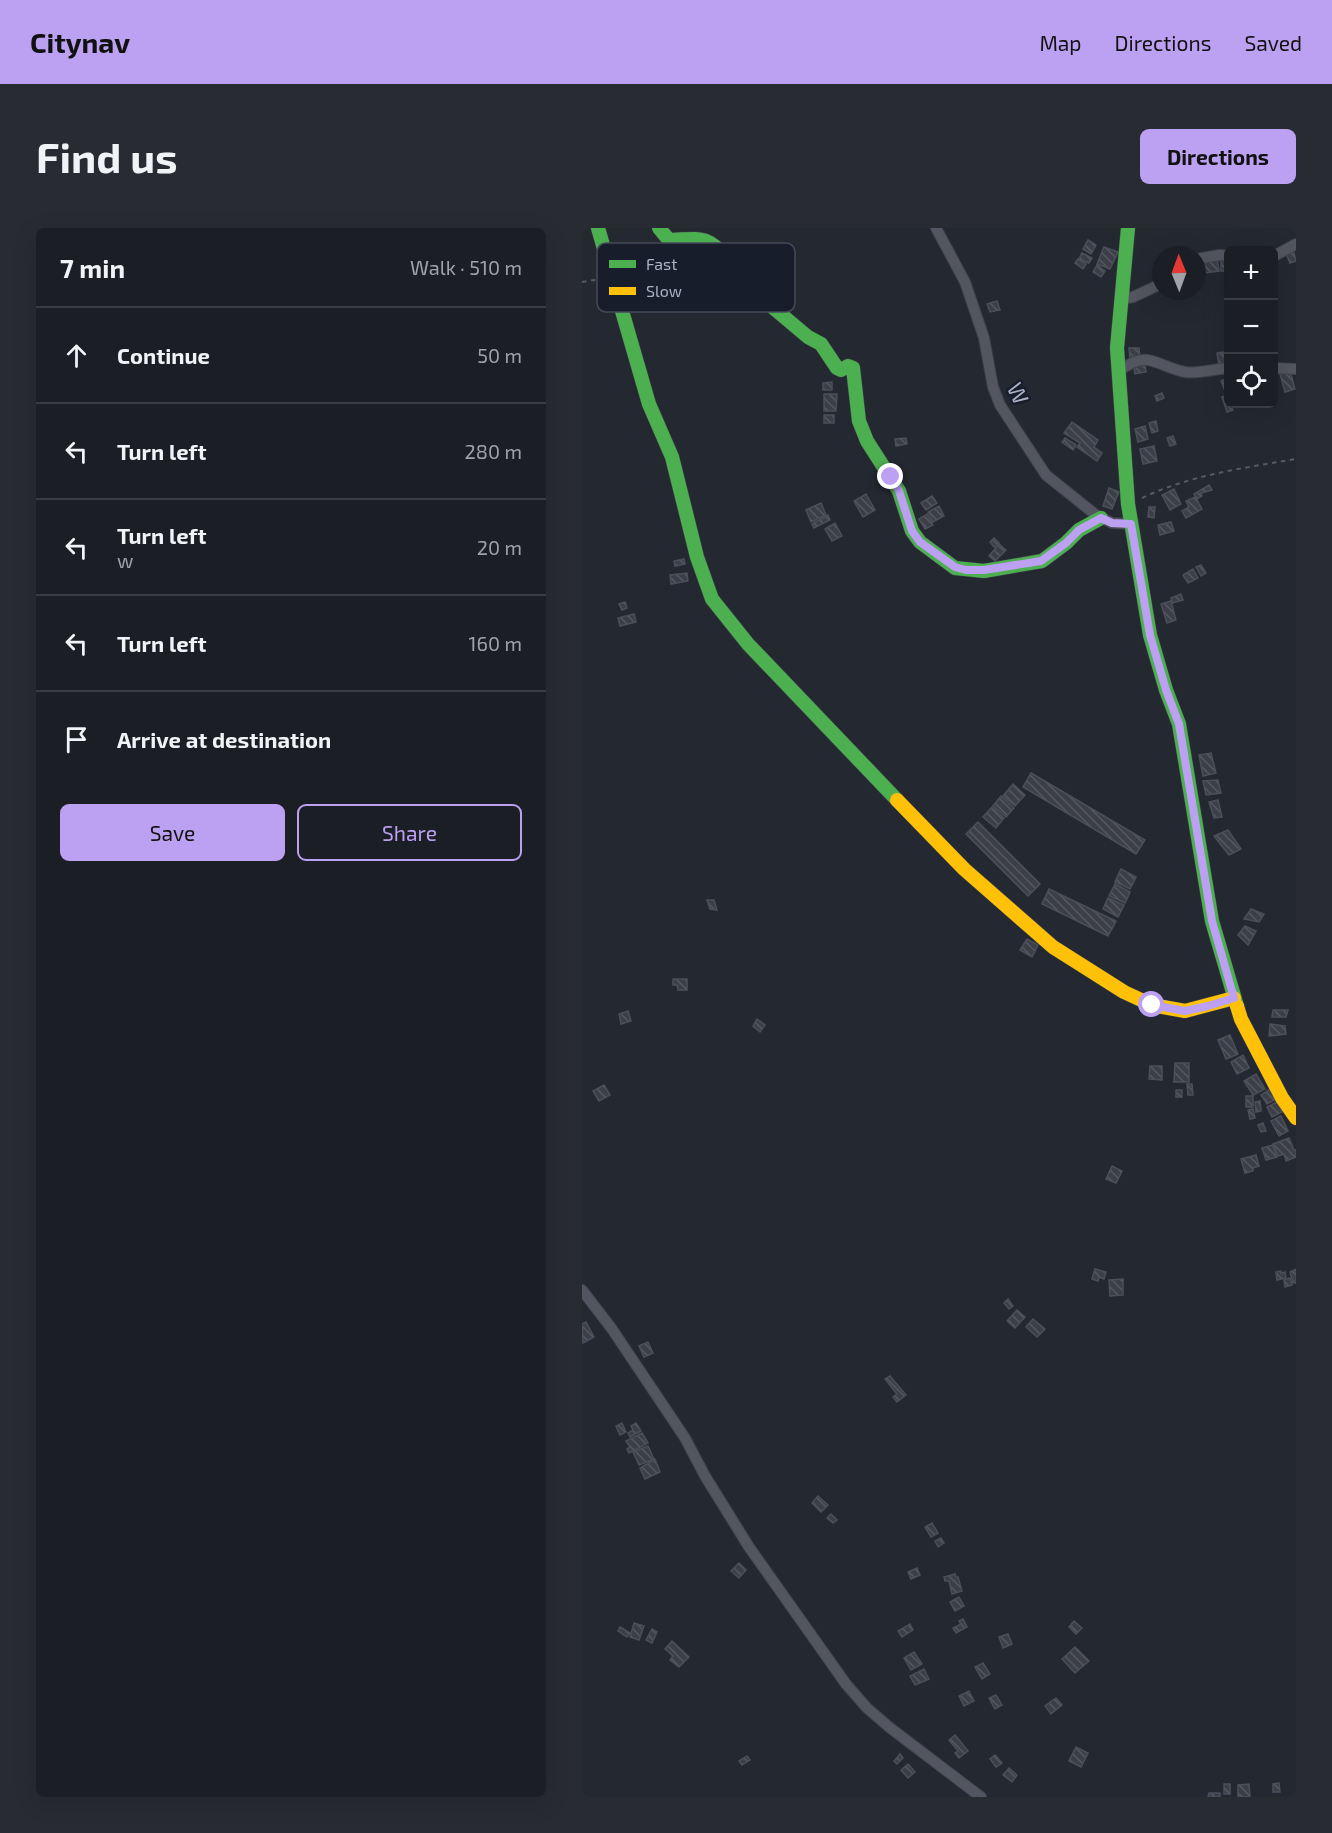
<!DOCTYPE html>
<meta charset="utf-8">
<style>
:root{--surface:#1b1e25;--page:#282b32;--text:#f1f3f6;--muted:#a0a2a7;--line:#393c42;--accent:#bca0f2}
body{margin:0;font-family:"Exo 2",sans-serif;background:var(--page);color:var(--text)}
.controls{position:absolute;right:18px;top:18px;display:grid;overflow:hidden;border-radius:9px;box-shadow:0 6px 24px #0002}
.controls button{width:54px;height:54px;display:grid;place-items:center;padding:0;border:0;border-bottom:2px solid var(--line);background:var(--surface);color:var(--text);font:30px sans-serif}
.compass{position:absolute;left:570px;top:18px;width:54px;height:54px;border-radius:50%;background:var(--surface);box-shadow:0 6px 24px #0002;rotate:359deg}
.stop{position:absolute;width:18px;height:18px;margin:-14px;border:4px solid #bca0f2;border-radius:50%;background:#fff}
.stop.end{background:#bca0f2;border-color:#fff;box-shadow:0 2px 6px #0008}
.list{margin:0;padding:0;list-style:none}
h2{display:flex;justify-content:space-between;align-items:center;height:78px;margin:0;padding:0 24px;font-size:26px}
h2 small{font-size:20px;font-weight:400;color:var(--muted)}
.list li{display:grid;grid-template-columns:39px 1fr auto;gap:18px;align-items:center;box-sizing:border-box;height:96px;padding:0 24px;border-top:2px solid var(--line)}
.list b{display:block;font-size:22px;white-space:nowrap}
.list p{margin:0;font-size:20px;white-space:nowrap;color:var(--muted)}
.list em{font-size:20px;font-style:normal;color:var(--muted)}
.actions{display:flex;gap:12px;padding:18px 24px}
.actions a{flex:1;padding:14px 0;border:2px solid var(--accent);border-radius:9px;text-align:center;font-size:21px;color:var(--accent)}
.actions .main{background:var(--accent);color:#111}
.icon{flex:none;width:33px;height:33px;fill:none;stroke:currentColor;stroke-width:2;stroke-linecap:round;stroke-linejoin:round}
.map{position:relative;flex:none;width:714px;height:1569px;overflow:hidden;border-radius:9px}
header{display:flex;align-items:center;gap:36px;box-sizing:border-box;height:84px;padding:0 30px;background:var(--accent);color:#111}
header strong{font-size:28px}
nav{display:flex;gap:33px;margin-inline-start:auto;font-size:21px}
.intro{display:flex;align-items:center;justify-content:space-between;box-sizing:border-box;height:144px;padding:0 36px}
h1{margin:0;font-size:42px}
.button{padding:15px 27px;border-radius:9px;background:var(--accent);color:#111;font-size:21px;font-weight:700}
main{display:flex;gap:36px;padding:0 36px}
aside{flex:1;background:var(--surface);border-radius:9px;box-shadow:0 6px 24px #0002}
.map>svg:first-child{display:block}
.building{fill:url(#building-back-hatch);stroke:#4b4f5a;stroke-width:1.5}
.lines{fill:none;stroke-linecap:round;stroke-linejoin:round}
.street-casing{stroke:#40434a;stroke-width:12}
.fast-casing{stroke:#40434a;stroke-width:15}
.slow-casing{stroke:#40434a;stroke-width:15}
.path{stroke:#565a62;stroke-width:2;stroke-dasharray:4.5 4.5;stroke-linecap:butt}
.street{stroke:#535660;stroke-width:10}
.fast{stroke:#4caf50;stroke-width:14}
.slow{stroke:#ffc107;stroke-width:14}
.route{stroke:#bca0f2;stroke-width:8}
.labels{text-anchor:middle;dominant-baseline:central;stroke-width:5;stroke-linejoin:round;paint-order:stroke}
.street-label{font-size:22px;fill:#abb2c5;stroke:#181d2b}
.key{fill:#181d2b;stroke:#444a59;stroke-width:1.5}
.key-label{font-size:16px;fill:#abb2c5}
</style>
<header>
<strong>Citynav</strong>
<nav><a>Map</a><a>Directions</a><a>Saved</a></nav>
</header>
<div class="intro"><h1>Find us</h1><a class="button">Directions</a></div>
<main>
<aside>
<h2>7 min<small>Walk · 510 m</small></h2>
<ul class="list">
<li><svg class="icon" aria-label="ahead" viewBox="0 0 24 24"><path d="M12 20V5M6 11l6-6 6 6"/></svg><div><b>Continue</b></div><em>50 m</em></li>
<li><svg class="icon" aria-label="left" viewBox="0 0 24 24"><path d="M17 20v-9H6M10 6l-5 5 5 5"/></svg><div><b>Turn left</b></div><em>280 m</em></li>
<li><svg class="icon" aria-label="left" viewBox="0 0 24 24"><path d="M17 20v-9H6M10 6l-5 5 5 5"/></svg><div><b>Turn left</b><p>w</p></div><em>20 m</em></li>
<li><svg class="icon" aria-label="left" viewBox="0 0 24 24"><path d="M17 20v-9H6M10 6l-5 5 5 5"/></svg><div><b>Turn left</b></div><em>160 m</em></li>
<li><svg class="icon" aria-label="arrive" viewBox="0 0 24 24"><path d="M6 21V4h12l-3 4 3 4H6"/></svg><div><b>Arrive at destination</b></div></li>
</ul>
<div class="actions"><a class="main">Save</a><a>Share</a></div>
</aside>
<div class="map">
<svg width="714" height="1569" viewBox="0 0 714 1569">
<defs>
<pattern id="building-back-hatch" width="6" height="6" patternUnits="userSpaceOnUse" patternTransform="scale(1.5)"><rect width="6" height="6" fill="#3c3f48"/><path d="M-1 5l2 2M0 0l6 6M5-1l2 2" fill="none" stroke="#565861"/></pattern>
</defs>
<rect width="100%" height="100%" fill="#242831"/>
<g class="building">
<path d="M506,12l8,5 -5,9 -8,-5z"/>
<path d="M522,19l14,5 -8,17 -13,-5z"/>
<path d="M711,20l3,13 -6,2 -5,-12z"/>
<path d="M500,25l10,5 -3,5 -10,-4z"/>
<path d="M639,28l5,1v14h-5z"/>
<path d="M635,29l2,14 -14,2 -2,-14z"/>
<path d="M496,31l8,5 -3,5 -8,-6z"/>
<path d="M515,37l8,6 -4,6 -8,-5z"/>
<path d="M415,73l3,9 -10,2 -3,-8z"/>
<path d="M547,120h10l1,11 -10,1z"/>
<path d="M641,124l1,5 4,-1v8l-9,1 -2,-12z"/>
<path d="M562,133l2,11 -11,2 -2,-11z"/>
<path d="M708,143l5,18 -10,3 -5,-18z"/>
<path d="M646,150v12l-3,1 -4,-10z"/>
<path d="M250,154v8h-9v-7z"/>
<path d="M580,165l2,5 -7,3 -2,-5z"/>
<path d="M242,166h13l-1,17h-12z"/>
<path d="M645,167l1,9h2l3,6 -6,2 -5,-15z"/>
<rect x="242" y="187" width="10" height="8"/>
<path d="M574,193l2,10 -6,2 -3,-10z"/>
<path d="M490,194l26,18 -4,7 8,6 -5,8 -20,-14 3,-4 -16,-10z"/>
<path d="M563,198l3,13 -10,3 -3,-13z"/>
<path d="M591,208l3,8 -6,2 -3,-8z"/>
<path d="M324,210l1,6 -11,2 -1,-7z"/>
<path d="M483,210l11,7 -3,5 -11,-8z"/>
<path d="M572,218l3,15 -14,3 -3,-15z"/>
<path d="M627,257l3,5 -11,3 1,3 -5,3 -3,-5z"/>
<path d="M527,260l10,4 -7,17 -9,-3z"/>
<path d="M592,261l7,15 -11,6 -8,-15z"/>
<path d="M284,266l9,16 -12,7 -9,-16z"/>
<path d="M350,268l5,7 -11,7 -5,-7z"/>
<path d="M613,269l7,12 -16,9 -4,-7 7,-4 -3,-6z"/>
<path d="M239,275l5,12 -15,7 -5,-12z"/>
<path d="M357,278l5,10 -11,6 -5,-10z"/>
<path d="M567,279h6l-1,11 -6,-1z"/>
<path d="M345,286l6,11 -8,4 -6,-10z"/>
<path d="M246,287l2,5 -16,8 -2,-4z"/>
<path d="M589,294l3,9 -14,4 -2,-10z"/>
<path d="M253,295l7,13 -10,5 -7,-12z"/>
<path d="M412,310l5,5 -5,4 -4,-5z"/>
<path d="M417,316l7,6 -11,11 -6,-5z"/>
<path d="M102,331l1,5 -10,2 -1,-5z"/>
<path d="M619,337l5,8 -5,3 -5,-9z"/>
<path d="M611,341l5,9 -10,5 -5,-8z"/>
<path d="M105,345l1,8 -17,3 -1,-9z"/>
<path d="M599,366l2,6 -11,3 -1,-5z"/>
<path d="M589,373l5,19 -9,3 -6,-19z"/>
<path d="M43,374l2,6 -5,2 -3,-6z"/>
<path d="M52,386l2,8 -16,4 -2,-8z"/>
<path d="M629,525l5,20 -13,3 -4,-21z"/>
<path d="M449,545l114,67 -9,14 -113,-67z"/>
<path d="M636,552l3,13 -15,2 -3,-14z"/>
<path d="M431,556l12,11 -10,11 -12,-10z"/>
<path d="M419,568l13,12 -8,9 -13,-11z"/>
<path d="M636,572l4,17 -8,1 -5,-16z"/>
<path d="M410,579l12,11 -8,10 -13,-11z"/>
<path d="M396,594l62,62 -12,12 -62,-62z"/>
<path d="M646,602l13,19 -12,6 -15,-19z"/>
<path d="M539,641l15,8 -6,12 -15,-7z"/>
<path d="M533,656l15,8 -5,11 -16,-7z"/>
<path d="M467,661l67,32 -8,15 -66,-32z"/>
<path d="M526,670l16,7 -6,12 -15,-8z"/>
<path d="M125,672h7l3,10 -7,-1z"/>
<path d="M669,681l13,5 -5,8 -15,-3z"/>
<path d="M663,698l11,5 -8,14 -10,-10z"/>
<path d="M445,711l11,6 -6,12 -12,-7z"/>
<path d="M91,751h14v11h-9l-1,-5h-4z"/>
<path d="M691,782h15l-2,7h-14z"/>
<path d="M46,783l3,10 -10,3 -2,-10z"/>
<path d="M175,791l8,6 -5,7 -7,-6z"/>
<path d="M688,796l15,2 1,8 -17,2z"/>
<path d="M648,807l8,19 -12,5 -8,-19z"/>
<path d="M661,827l6,13 -12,6 -6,-12z"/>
<path d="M593,835h14v19h-15z"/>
<path d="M568,838h12v14l-13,-1z"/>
<path d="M674,846l9,15 -12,6 -9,-14z"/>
<path d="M605,856h5l1,11h-5z"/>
<path d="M22,857l6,10 -11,6 -6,-10z"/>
<path d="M688,861l6,10 -9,5 -6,-9z"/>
<rect x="594" y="862" width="6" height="7"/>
<rect x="664" y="868" width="7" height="11"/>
<path d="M678,873l1,10 -5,1 -1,-10z"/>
<path d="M695,874l5,10 -10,5 -5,-10z"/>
<path d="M671,881l2,9 -5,1 -2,-9z"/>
<path d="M699,888l7,15 -9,5 -8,-15z"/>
<path d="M681,895l3,8 -5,1 -3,-7z"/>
<path d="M707,910l5,12h2v7l-10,4 -2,-7 -6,2 -5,-12z"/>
<path d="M691,917l4,12 -11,3 -4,-12z"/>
<path d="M674,927l3,11 -6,2v3l-8,2 -4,-14z"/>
<path d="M530,938l10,5 -6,12 -10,-4z"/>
<path d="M513,1041l11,3 -2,7 -5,-2 -1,4 -6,-2z"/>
<path d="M714,1041v14h-3l-3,-11z"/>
<path d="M699,1043v2l4,-1 1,6 -9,2 -1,-8z"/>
<path d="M708,1050l2,7 -7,2 -1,-7z"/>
<path d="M541,1051v16l-13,1 -1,-16z"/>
<path d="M426,1071l5,7 -4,3 -5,-6z"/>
<path d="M435,1082l8,7 -10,11 -8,-7z"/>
<path d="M451,1091l12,10 -8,8 -11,-10z"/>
<path d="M4,1094l8,15 -11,6 -1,-19z"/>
<path d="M66,1114l5,11 -9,4 -5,-11z"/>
<path d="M308,1148l16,19 -9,7 -4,-5 4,-3 -12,-15z"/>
<path d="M40,1195l4,9 -6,3 -4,-9z"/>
<path d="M54,1195l5,8 -11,6 -2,-4 5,-3 -2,-4z"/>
<path d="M60,1205l6,10 -19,10 -2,-4 3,-2 -4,-6z"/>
<path d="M66,1218l6,13 -15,6 -6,-13z"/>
<path d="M73,1231l5,13 -15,7 -5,-11z"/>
<path d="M236,1268l10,9 -7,7 -9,-9z"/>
<path d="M249,1286l6,6 -4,3 -6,-5z"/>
<path d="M350,1295l6,10 -7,4 -6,-10z"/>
<path d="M359,1310l3,5 -6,4 -3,-6z"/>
<path d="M157,1335l7,7 -7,8 -8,-7z"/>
<path d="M335,1340l3,7 -9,4 -3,-7z"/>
<path d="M373,1346l1,3h2l4,14 -10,3 -3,-13h-4l-1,-4z"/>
<path d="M377,1369l5,9 -9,5 -5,-9z"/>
<path d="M381,1391l4,8 -11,6 -3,-5 8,-4 -2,-3z"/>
<path d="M492,1393l8,7 -6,6 -7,-7z"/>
<path d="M52,1395l10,3 -5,14 -9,-3z"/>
<path d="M328,1396l3,6 -11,7 -4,-6z"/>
<path d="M38,1399l10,6 -3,4 -9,-6z"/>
<path d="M70,1401l5,3 -5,11 -6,-3z"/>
<path d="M426,1406l4,10 -9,4 -4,-11z"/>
<path d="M90,1413l17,16 -10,10 -9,-7 3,-4 -8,-7z"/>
<path d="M493,1419l14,14 -14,12 -13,-14z"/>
<path d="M332,1424l8,12 -11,6 -7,-12z"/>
<path d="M401,1435l7,11 -8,5 -7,-12z"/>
<path d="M342,1441l5,10 -14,6 -5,-9z"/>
<path d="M387,1463l5,10 -10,5 -5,-10z"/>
<path d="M414,1467l6,10 -7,4 -6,-11z"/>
<path d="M474,1470l6,7 -11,9 -6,-8z"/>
<path d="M373,1507l13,16 -9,7 -4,-5 3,-2 -9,-11z"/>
<path d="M494,1519l12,6 -7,14 -12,-6z"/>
<path d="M318,1526l3,4 -6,6 -3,-3z"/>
<path d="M413,1527l7,8 -6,4 -6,-8z"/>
<path d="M165,1528l3,4 -8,5 -3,-4z"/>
<path d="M326,1536l7,8 -7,6 -7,-8z"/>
<path d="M427,1540l8,7 -5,7 -9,-7z"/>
<path d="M697,1555l1,9h-7v-8z"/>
<rect x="642" y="1556" width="6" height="10"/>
<path d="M667,1556l1,13h-12v-12z"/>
<path d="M627,1565h11v4h-12z"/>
</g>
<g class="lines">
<g class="street-casing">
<g id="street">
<path d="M354,0l29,54 19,56 9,49 7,18 46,70 50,40 16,8 19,1"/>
<path d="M692,28l22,-12"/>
<path d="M615,31l23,-4 8,1"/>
<path d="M539,71l12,-2 28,-13"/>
<path d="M692,140l22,1"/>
<path d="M537,143c30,-23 36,-5 66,1 13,2 30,-3 43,-4"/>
<path d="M0,1062l30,39 73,109 20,38 44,71 97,137 21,24 22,19 92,70"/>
</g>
</g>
<g class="fast-casing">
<g id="fast">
<path d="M16,0l51,176 23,53 25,100 15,42 36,45 149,156"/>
<path d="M77,0l10,12c32,-1 35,-6 59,18l21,-2 9,8 5,21v10l7,10 38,32 13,7 16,24 4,2 7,-4 5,2 6,53 8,20 32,50 13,40 8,11 35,26 29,3 58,-10 24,-18 13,-13 22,-12"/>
<path d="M546,0l-11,120 11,156 22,131 16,55 13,34 33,197 25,85"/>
</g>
</g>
<g class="slow-casing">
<g id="slow">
<path d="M315,572l67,69 89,78 71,45 28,13 33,6 49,-13"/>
<path d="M655,778l4,13 41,79 14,20"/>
</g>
</g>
<g class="path">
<path d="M0,54l12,-2 6,1"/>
<path d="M560,270c48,-23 102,-30 154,-39"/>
</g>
<use href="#street" class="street"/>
<use href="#fast" class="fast"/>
<use href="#slow" class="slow"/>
</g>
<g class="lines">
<path class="route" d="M309,249l8,14 13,40 8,11 35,25 11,3h18l57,-9 25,-18 13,-13 22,-12 11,5 19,1 19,111 16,55 13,34 33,197 22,77 -26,8 -23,5 -33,-6"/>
</g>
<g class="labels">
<g class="street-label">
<text transform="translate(437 165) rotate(64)">W</text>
</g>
</g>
<rect x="15" y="15" width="198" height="69" rx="9" class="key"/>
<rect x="27" y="32" width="27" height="8" fill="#4caf50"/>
<rect x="27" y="59" width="27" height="8" fill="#ffc107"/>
<g class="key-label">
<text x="64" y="42">Fast</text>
<text x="64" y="69">Slow</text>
</g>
</svg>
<div class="controls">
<button>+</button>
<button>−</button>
<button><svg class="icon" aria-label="locate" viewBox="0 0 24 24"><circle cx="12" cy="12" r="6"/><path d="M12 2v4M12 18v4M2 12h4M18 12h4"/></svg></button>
</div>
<svg class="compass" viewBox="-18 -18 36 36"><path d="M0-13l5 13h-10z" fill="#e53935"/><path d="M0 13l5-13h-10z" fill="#a0a2a7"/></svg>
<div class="stop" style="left:570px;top:777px"></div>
<div class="stop end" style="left:309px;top:249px"></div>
</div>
</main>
